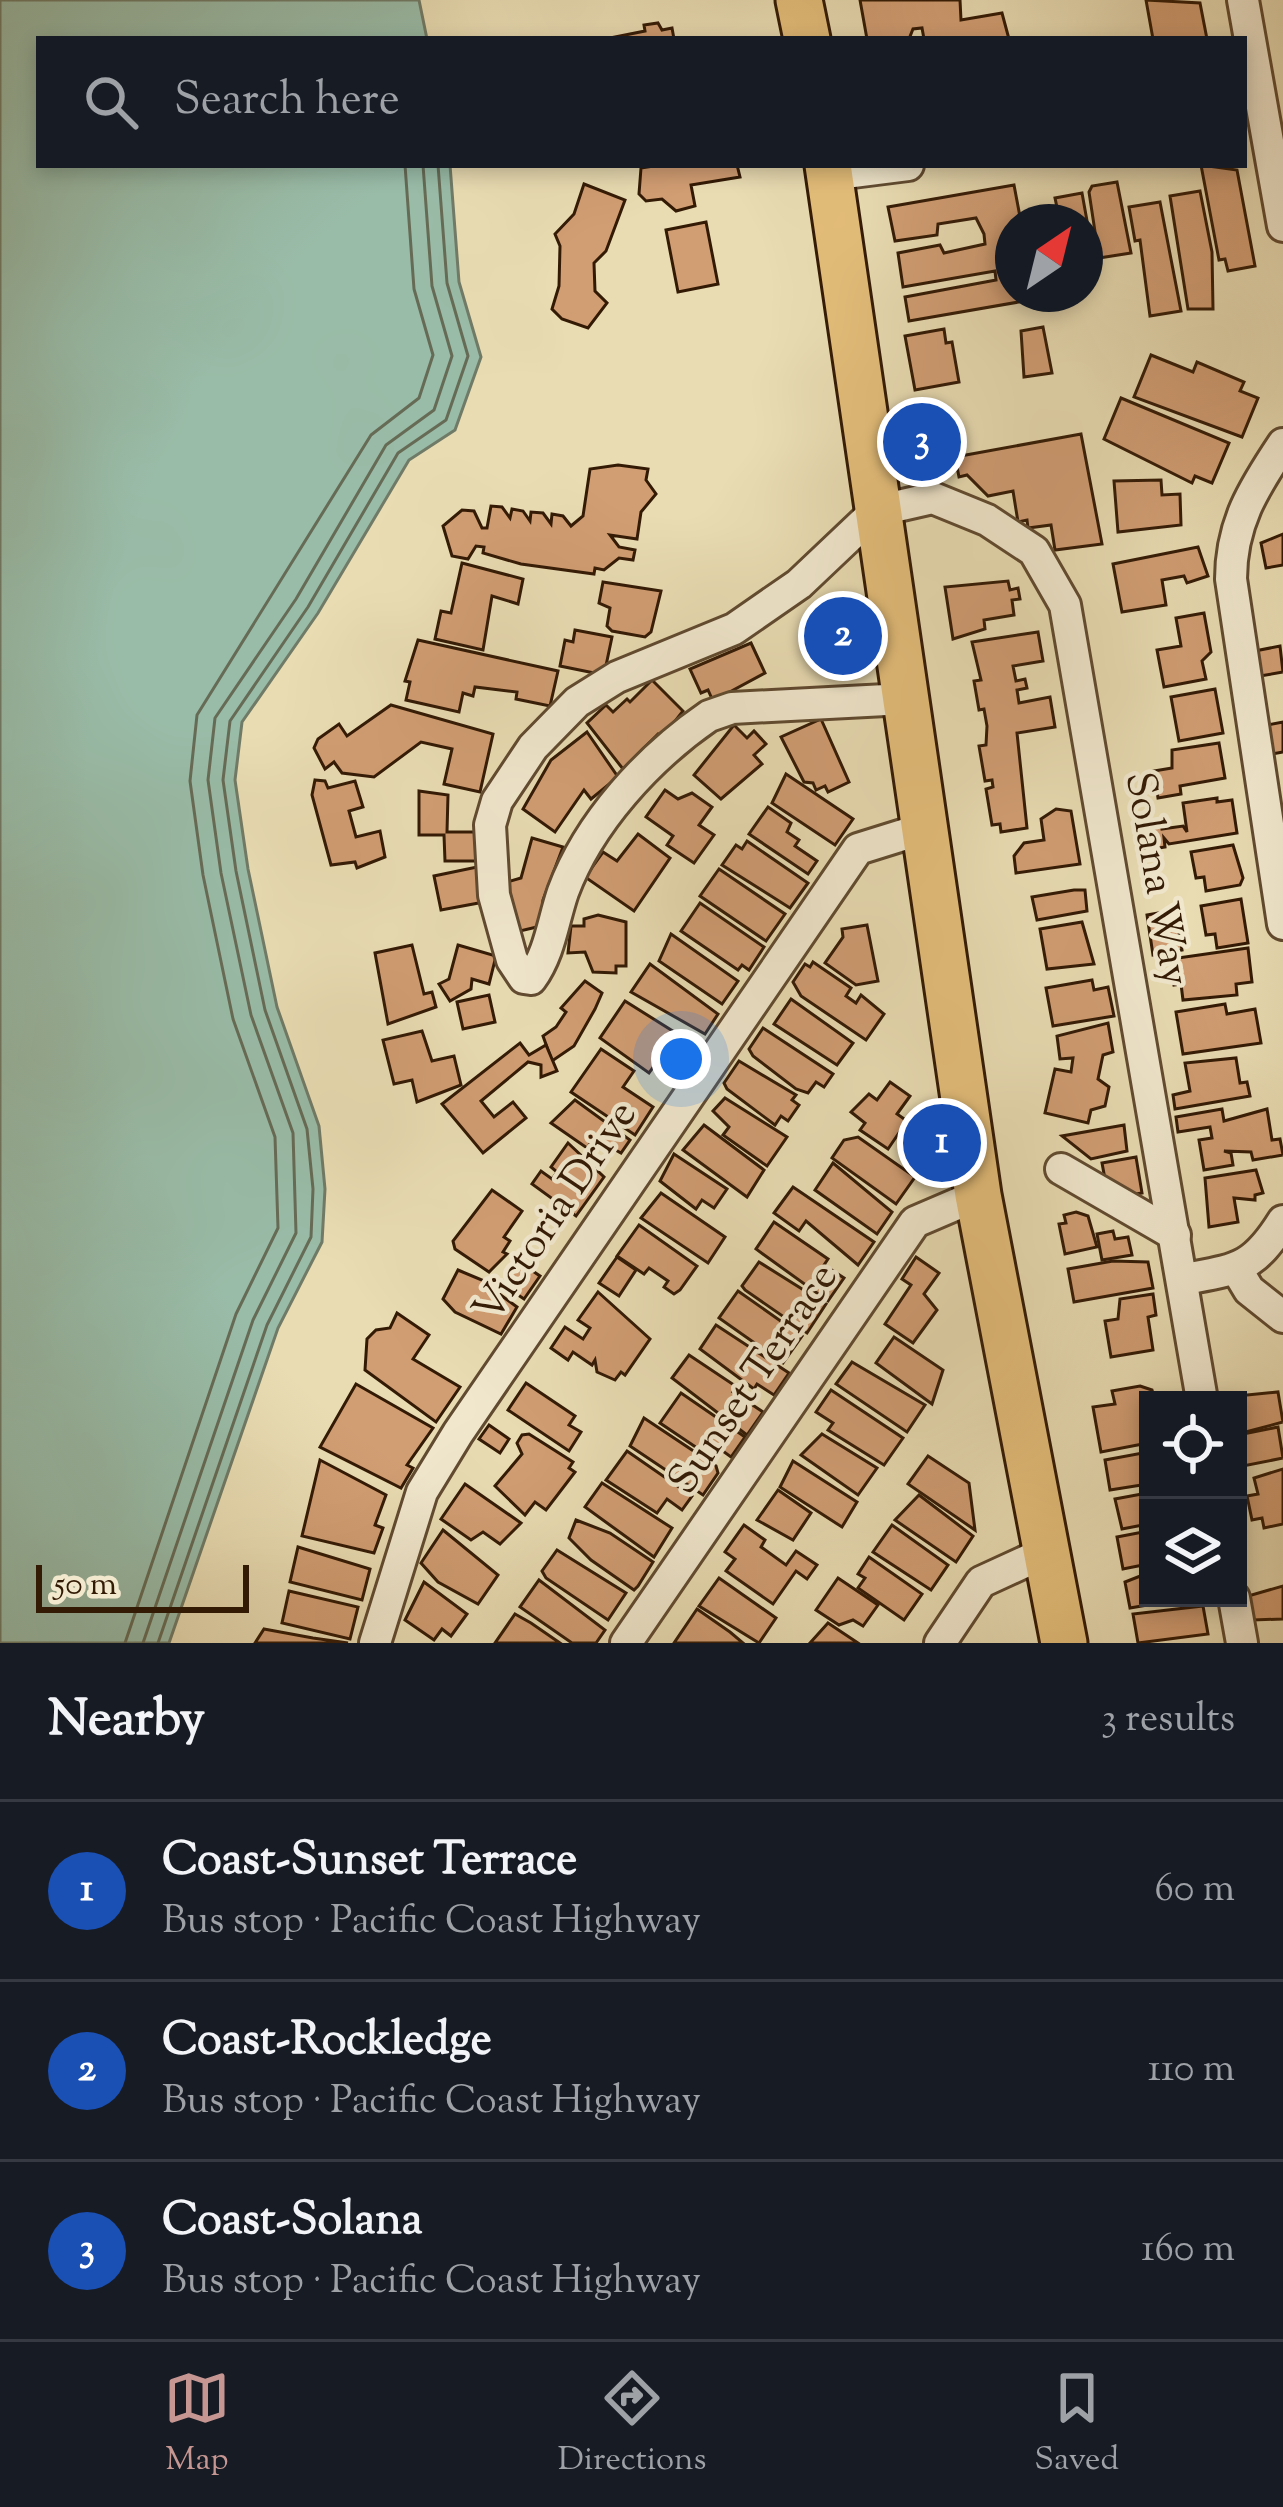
<!DOCTYPE html>
<meta charset="utf-8">
<style>
:root{--surface:#171b24;--page:#20242c;--text:#f1f3f6;--muted:#9ea1a6;--line:#363941;--accent:#c59692}
body{margin:0;font-family:"Sorts Mill Goudy",serif;background:var(--page);color:var(--text)}
.controls{position:absolute;right:36px;bottom:36px;display:grid;overflow:hidden;border-radius:0px;box-shadow:0 6px 18px #0003}
.controls button{width:108px;height:108px;display:grid;place-items:center;padding:0;border:0;border-bottom:3px solid var(--line);background:var(--surface);color:var(--text);font:60px sans-serif}
.compass{position:absolute;left:995px;top:204px;width:108px;height:108px;border-radius:50%;background:var(--surface);box-shadow:0 6px 18px #0003;rotate:35deg}
.scale{position:absolute;left:36px;bottom:30px;width:213px;box-sizing:border-box;padding-left:12px;border:6px solid #331a05;border-top:0;font-size:33px;line-height:42px;white-space:nowrap;color:#331a05;-webkit-text-stroke:9px #f1e8ce;paint-order:stroke}
.you{position:absolute;left:681px;top:1059px;width:42px;height:42px;margin:-30px;border:9px solid #fff;border-radius:50%;background:#1a73e8;box-shadow:0 0 0 18px #1a73e833}
.badge{display:grid;place-items:center;width:78px;height:78px;border-radius:50%;background:var(--accent);color:#fff;font-size:39px;font-weight:700}
.pin{position:absolute;translate:-50% -50%;border:6px solid #fff;box-shadow:0 3px 12px #0006}
.list{margin:0;padding:0;list-style:none}
h2{display:flex;justify-content:space-between;align-items:center;height:156px;margin:0;padding:0 48px;font-size:51px}
h2 small{font-size:39px;font-weight:400;color:var(--muted)}
.list li{display:grid;grid-template-columns:78px 1fr auto;gap:36px;align-items:center;box-sizing:border-box;height:180px;padding:0 48px;border-top:3px solid var(--line)}
.list b{display:block;font-size:45px;white-space:nowrap}
.list p{margin:0;font-size:39px;white-space:nowrap;color:var(--muted)}
.list em{font-size:39px;font-style:normal;color:var(--muted)}
.icon{flex:none;width:66px;height:66px;fill:none;stroke:currentColor;stroke-width:2;stroke-linecap:round;stroke-linejoin:round}
.map{position:relative;flex:none;width:1283px;height:1643px;overflow:hidden}
.search{position:absolute;background:var(--surface);box-shadow:0 6px 18px #0003;left:36px;right:36px;top:36px;height:132px;display:flex;align-items:center;gap:30px;box-sizing:border-box;padding:0 42px;border-radius:0px;color:var(--muted);font-size:45px}
.sheet{height:696px;background:var(--surface)}
nav{display:flex;justify-content:space-around;align-items:center;box-sizing:border-box;height:168px;border-top:3px solid var(--line);background:var(--surface);font-size:33px;color:var(--muted)}
nav a{display:grid;justify-items:center;gap:6px}
nav .on{color:var(--accent)}
.map>svg:first-child{display:block}
.water{fill:#99bca8;stroke:#707b67;stroke-width:3}
.lines{fill:none;stroke-linecap:round;stroke-linejoin:round}
.shore{stroke:#666b56;stroke-width:3}
.building{fill:#d19d73;stroke:#331a05;stroke-width:3}
.minor-casing{stroke:#604a30;stroke-width:36}
.highway-casing{stroke:#331a05;stroke-width:51}
.minor{stroke:#f1e8ce;stroke-width:30}
.highway{stroke:#e4be7a;stroke-width:45}
.labels{text-anchor:middle;dominant-baseline:central;stroke-width:9;stroke-linejoin:round;paint-order:stroke}
.street-label{font-size:42px;fill:#331a05;stroke:#f1e8ce}
</style>
<div class="map">
<svg width="1283" height="1643" viewBox="0 0 1283 1643">
<rect width="100%" height="100%" fill="#e9dcb3"/>
<filter id="stains"><feTurbulence type="fractalNoise" baseFrequency=".00167" numOctaves="4"/><feColorMatrix values="0 0 0 0 .2 0 0 0 0 .09 0 0 0 0 .02 0 0 0 .5 -.17"/></filter>
<radialGradient id="worn" r=".72"><stop offset=".6" stop-color="#630" stop-opacity="0"/><stop offset="1" stop-color="#630" stop-opacity=".3"/></radialGradient>
<path class="water" d="M0,0h419l8,39h-388v126h411l9,117 22,75 -26,73 -46,30 -91,153 -76,109 -7,58 13,89 29,138 42,119 6,63 -3,53 -44,86 -109,315h-169z"/>
<g class="lines">
<g class="shore">
<path d="M125,1643l111,-329 42,-86 -3,-91 -42,-118 -30,-144 -13,-94 7,-66 174,-280 48,-37 14,-43 -19,-66 -9,-124"/>
<path d="M143,1643l110,-323 43,-87 -3,-100 -42,-118 -30,-142 -13,-93 7,-62 81,-119 90,-154 48,-35 18,-54 -20,-70 -9,-121"/>
<path d="M158,1643l109,-318 44,-88 2,-48 -6,-60 -42,-119 -29,-139 -13,-91 7,-59 78,-114 90,-154 48,-33 22,-64 -21,-73 -9,-118"/>
</g>
</g>
<g class="building">
<path d="M860,0h100l1,20 41,-7 7,26h-85l-2,-11 -9,1 -4,10h-42z"/>
<path d="M1146,0l54,3 7,36h-54z"/>
<path d="M658,23l4,7 10,-2 2,11h-69l40,-8 -1,-6z"/>
<path d="M660,165h77l3,12 -49,8 4,21 -19,5 -14,-12 -16,2 -7,-7 2,-26z"/>
<path d="M1201,165l36,5 18,96 -27,5 -3,-12 -6,1z"/>
<path d="M1117,182l14,71 -32,5 -10,-66 3,-6z"/>
<path d="M584,184l41,16 -19,51 -12,12 1,28 12,12 -19,25 -26,-9 -10,-10 7,-23 1,-40 -5,-12 19,-20z"/>
<path d="M1014,185l7,37h-8v72h22l1,5 -127,22 -4,-24 91,-17 -1,-9 -92,16 -5,-34 42,-8 4,8 41,-9 -1,-10 -8,-16 -38,6 -1,11 -42,6 -7,-34z"/>
<path d="M1200,191l12,61 1,57h-25l-18,-113z"/>
<path d="M1082,193l9,50 -6,1v-22h-35l-2,-9 10,-1 -3,-14z"/>
<path d="M1160,202l21,109 -31,5 -10,-76 -5,1 -6,-34z"/>
<path d="M706,222l12,62 -40,8 -12,-62z"/>
<path d="M1043,327l9,46 -28,4 -3,-46z"/>
<path d="M944,329l2,14 6,-1 7,40 -44,8 -10,-54z"/>
<path d="M1151,355l42,17 4,-10 47,20 -4,9 18,7 -16,39 -108,-40z"/>
<path d="M1121,398l108,45 -17,40 -17,-7 -3,7 -88,-44z"/>
<path d="M1081,434l21,110 -47,6 -4,-25 -23,3 -1,-8 -9,2 -5,-31 -25,5 -21,-21 -8,2 -4,-20z"/>
<path d="M618,465l30,4 -2,11 10,14 -15,18 -4,27 -27,-4 9,12 16,3 -2,10 -14,-2 -15,12 -9,-2 -1,6 -73,-10 -38,-11 1,-6 -8,-1 -8,13 -16,-3 -9,-30 19,-16 12,1 8,17h5l4,-22 11,1 8,11 2,-9 11,2 7,10 1,-9 12,1 8,11 1,-10 11,2 8,10 12,-10 7,-47z"/>
<path d="M1161,480l1,15 18,-1 1,31 -63,7 -4,-51z"/>
<path d="M1283,534v31l-17,3 -5,-25z"/>
<path d="M1198,547l10,29 -21,7 -3,-7 -22,4 4,25 -44,7 -9,-48z"/>
<path d="M462,563l61,16 -5,25 -26,-8 -9,54 -48,-11 6,-28 10,2z"/>
<path d="M1008,581l2,9 8,-2 2,11 -8,1 2,15 -30,5 1,9 -32,10 -8,-52z"/>
<path d="M603,582l58,9 -10,41 -6,5 -33,-6 -5,-5 3,-18 -11,-5z"/>
<path d="M1204,613l7,39 -9,9 4,18 -42,8 -7,-37 24,-4 -5,-28z"/>
<path d="M575,630l37,7 -8,38 -44,-9 5,-26 8,2z"/>
<path d="M1038,632l5,29 -30,5 3,15 9,-2 2,9 -10,2 2,13 31,-6 5,30 -38,6 10,95 -26,4 -1,-8 -8,1 -6,-36 7,-2 -1,-7 -7,1 -6,-35 7,-1 1,-19 -3,-17 -5,1 -5,-29 7,-1 -9,-38z"/>
<path d="M418,640l140,31 -8,35 -34,-7 1,-7 -42,-5 -2,9 -10,-3 -4,19 -53,-12 4,-18 -5,-1z"/>
<path d="M751,643l14,30 -52,28 -5,-11 -7,3 -11,-24z"/>
<path d="M1280,646l3,26 -23,4 -5,-25z"/>
<path d="M652,680l31,31 -21,27 -4,-4 -35,35 -36,-46 19,-18 7,7 14,-13 3,3z"/>
<path d="M1215,689l8,44 -44,8 -8,-44z"/>
<path d="M391,705l102,29 -13,58 -36,-8 8,-35 -31,-7 -47,35 -32,-4 -8,-11 -9,7 -11,-21 4,-9 21,-15 8,12z"/>
<path d="M821,719l28,63 -21,10 -3,-6 -9,4 -3,-7 -9,-1 -23,-45z"/>
<path d="M1283,722v30l-11,2 -5,-29z"/>
<path d="M734,725l13,13 7,-7 12,13 -12,11 8,9 -41,35 -27,-24z"/>
<path d="M587,732l31,45 -27,22 -7,-9 -29,42 -32,-23 28,-49z"/>
<path d="M1219,743l6,35 -45,8 1,8 -23,4 -4,-27 18,-3v-18z"/>
<path d="M786,774l67,45 -18,26 -63,-42z"/>
<path d="M315,780l10,1 3,7 27,-7 8,26 -14,4 7,26 24,-6 5,26 -28,11 -2,-6 -24,3 -19,-70z"/>
<path d="M665,790l13,9 14,-6 20,14 -13,18 15,10 -20,28 -27,-18 6,-9 -27,-19z"/>
<path d="M419,791l29,4 -1,37h32l1,29h-35l-1,-26h-25z"/>
<path d="M1217,798v4l15,-2 5,33 -68,11 -5,-6 1,9 -25,4 -5,-28 26,-4 1,10 21,-3 4,6 -4,-29z"/>
<path d="M768,807l23,16 -4,9 12,8 -4,6 22,15 -9,13 -59,-40z"/>
<path d="M1056,809l15,2 9,53 -64,9 -2,-17 10,-13 20,-3 -3,-21z"/>
<path d="M638,834l32,24 -36,53 -49,-34 18,-25 14,9z"/>
<path d="M532,838l31,9 -20,53 -2,26 -21,5 -13,-49 14,-4z"/>
<path d="M747,841l61,42 -18,25 -68,-43 14,-20 6,4z"/>
<path d="M1233,845l10,33 -3,7 -34,6 -2,-14 -8,1 -5,-26z"/>
<path d="M477,867l7,35 -43,8 -7,-34z"/>
<path d="M719,869l66,45 -19,27 -66,-45z"/>
<path d="M1074,890h11l2,21 -50,9 -5,-23z"/>
<path d="M1241,899l7,44 -31,5 -2,-14 -9,1 -5,-29z"/>
<path d="M700,903l64,44 -15,23 -7,-5 -4,5 -57,-39z"/>
<path d="M1175,910l7,40 -29,5 -6,-40z"/>
<path d="M598,915l28,7v44h-10v7l-23,-1 -8,-20 -17,1 3,-27h13v-7z"/>
<path d="M1082,922l12,42 -47,5 -7,-40z"/>
<path d="M867,925l11,56 -22,4 -31,-22 18,-26 -1,-8z"/>
<path d="M671,934l67,47 -16,23 -63,-43z"/>
<path d="M412,945l12,49 8,-2 4,15 -48,17 -13,-71z"/>
<path d="M458,945l38,11 -7,28 -17,-5 -1,10 -21,12 -11,-17 10,-5z"/>
<path d="M1248,948l4,34 -16,2 1,11 -54,5 -2,-16 -7,1 -3,-26z"/>
<path d="M813,962l38,26 -5,8 10,7 5,-8 23,19 -18,26 -65,-44 -8,-14 12,-18 5,3z"/>
<path d="M650,964l68,50 -13,20 -74,-42z"/>
<path d="M1092,980l2,10 14,-3 6,29 -61,10 -7,-38z"/>
<path d="M585,981l17,12 -7,16 -21,37 -22,15 -9,-25 13,-9 10,-15 -5,-4z"/>
<path d="M489,995l6,27 -32,7 -6,-27z"/>
<path d="M791,999l62,44 -16,22 -63,-41z"/>
<path d="M625,1001l70,44 -17,26 -18,-13 -11,15 -49,-35z"/>
<path d="M1225,1004l2,10 28,-5 6,34 -78,11 -7,-42z"/>
<path d="M1108,1023l5,29 -10,3 -5,24 11,8 -4,19 -14,4 -3,13 -43,-10 10,-44 16,3 2,-14 -13,1 -3,-23z"/>
<path d="M763,1028l70,46 -9,13 -8,-5 -8,11 -12,-4 -43,-33 -4,-7z"/>
<path d="M422,1031l10,30 22,-5 7,29 -44,17 -5,-22 -18,4 -11,-44z"/>
<path d="M520,1043l9,12 17,-10 11,26 -16,6v-12l-13,-3 -47,39 13,16 19,-15 13,16 -43,35 -41,-49z"/>
<path d="M601,1049l33,22 -11,16 30,20 -18,28 -64,-43z"/>
<path d="M1236,1058l4,25 7,-1 3,14 -75,13 -2,-14 17,-4 -5,-28z"/>
<path d="M739,1061l57,34 -4,5 7,5 -11,16 -7,-5 -6,9 -48,-36 -3,-6z"/>
<path d="M890,1082l20,14 -13,18 10,7 -19,28 -28,-19 5,-7 -14,-11 18,-18 8,6z"/>
<path d="M725,1098l62,39 -20,29 -44,-31 6,-8 -16,-16z"/>
<path d="M575,1100l55,40 -9,13 -27,-15 -7,10 -36,-25z"/>
<path d="M1222,1109l2,12 43,-12 5,31 8,-1 3,16 -30,5 -2,-8 -27,-1 7,2 2,12 -29,5 -5,-30 13,-2 -2,-11 -32,5 -2,-15z"/>
<path d="M704,1125l60,45 -17,27 -64,-47z"/>
<path d="M1124,1125l3,26 -36,8 -29,-23z"/>
<path d="M858,1137l57,40 -19,27 -64,-46 12,-18z"/>
<path d="M568,1143l36,34 -28,39 -44,-32 9,-13 11,8 5,-7 -6,-5z"/>
<path d="M674,1154l53,35 -13,19 -12,-8 -6,9 -36,-28z"/>
<path d="M1136,1157l6,36 -12,2 -25,-16 -3,-16z"/>
<path d="M833,1163l59,49 -15,22 -62,-44z"/>
<path d="M1256,1170l7,23 -8,2v5l-21,-2 4,24 -29,5 -4,-49z"/>
<path d="M793,1187l81,55 -16,23 -52,-44 -7,10 -25,-18z"/>
<path d="M492,1190l30,21 -18,26 6,4 -7,11 4,2 -18,18 -34,-23 -2,-8z"/>
<path d="M661,1193l64,44 -17,26 -67,-45z"/>
<path d="M1076,1212l12,4 9,31 -32,7 -6,-30 7,-1 -2,-8z"/>
<path d="M774,1222l54,37 -4,6 20,13 -16,23 -72,-52z"/>
<path d="M639,1225l58,41 -17,24 -6,4 -10,-7 4,-6 -19,-13 -5,6 -27,-18z"/>
<path d="M1113,1231l2,8 13,-2 4,18 -30,5 -5,-26z"/>
<path d="M617,1257l19,13 -17,26 -20,-13z"/>
<path d="M916,1257l23,16 -15,21 13,16 -24,33 -28,-19 26,-39 -9,-6z"/>
<path d="M518,1261l22,15 -16,23 -22,-15z"/>
<path d="M1113,1261l35,1 5,26 -79,14 -6,-33z"/>
<path d="M759,1262l67,42 -19,29 -62,-43 -3,-4z"/>
<path d="M458,1270l43,18 -3,5 19,14 -16,27 -46,-22 -12,-13z"/>
<path d="M738,1291l64,45 -19,27 -64,-45z"/>
<path d="M598,1292l52,47 -25,36 -4,-3 -6,8 -18,-8 -2,-12 -3,5 -19,-13 -5,8 -17,-12 14,-21 18,12 7,-11 -12,-8z"/>
<path d="M1153,1294l3,21 -8,2 5,33 -42,7 -6,-36 13,-2 2,-20z"/>
<path d="M397,1313l32,22 -16,24 47,28 -24,35 -71,-52 2,-31 9,-9 14,-2z"/>
<path d="M716,1325l73,48 -15,22 -17,-11 -3,5 -54,-40z"/>
<path d="M894,1337l49,33 -11,34 -56,-41z"/>
<path d="M689,1355l48,32 -4,5 30,20 -16,23 -75,-57z"/>
<path d="M852,1362l73,43 -18,27 -71,-48z"/>
<path d="M526,1383l49,33 -6,9 12,7 -12,19 -61,-41z"/>
<path d="M356,1384l77,44 -26,37 6,3 -12,20 -81,-41z"/>
<path d="M1140,1386l12,4 3,10h-7v43l-47,9 -8,-45 22,-3 -3,-13z"/>
<path d="M831,1390l72,48 -19,27 -56,-35 5,-7 -17,-11z"/>
<path d="M1278,1392l5,30 -45,12v-34l-21,-2z"/>
<path d="M681,1393l64,44 -14,20 -15,-11 -7,10 -49,-33z"/>
<path d="M644,1418l72,48 2,7 -15,22 -73,-49z"/>
<path d="M489,1425l20,14 -9,14 -21,-14z"/>
<path d="M1278,1427l5,31 -45,9v-32z"/>
<path d="M529,1434l44,28 -4,6 6,4 -29,38 -11,-8 -10,13 -30,-29 27,-32 -5,-11 5,-8z"/>
<path d="M822,1434l55,34 -19,27 -57,-40z"/>
<path d="M627,1451l65,45 -10,14 -15,-11 -10,14 -51,-33z"/>
<path d="M1148,1452v32l-38,6 -5,-30z"/>
<path d="M928,1456l41,27 6,47 -67,-46z"/>
<path d="M320,1460l66,35 -11,30 8,3 -9,25 -72,-17z"/>
<path d="M793,1461l64,41 -15,25 -62,-40z"/>
<path d="M1283,1469v55l-19,4 -2,-10 -10,2 -5,-24 11,-2 -4,-16z"/>
<path d="M602,1483l70,45 -18,29 -69,-50z"/>
<path d="M465,1484l56,39 -21,21 -17,-12 -12,8 -30,-21z"/>
<path d="M778,1490l33,23 -18,27 -36,-20z"/>
<path d="M1147,1493l1,31 -26,5 -7,-30z"/>
<path d="M919,1495l54,41 -17,26 -61,-42z"/>
<path d="M576,1520l34,13 43,29 -15,24 -4,4 -43,-30 -22,-22z"/>
<path d="M744,1525l21,15 -4,7 25,18 10,-14 21,14 -10,14 -11,-8 -23,33 -47,-33 9,-12 -10,-7z"/>
<path d="M892,1525l56,40 -17,25 -58,-38z"/>
<path d="M443,1530l55,45 -20,29 -40,-22 -17,-19z"/>
<path d="M1148,1531v33l-25,5 -6,-32z"/>
<path d="M298,1547l72,22 -8,31 -72,-18z"/>
<path d="M557,1550l69,43 -18,27 -62,-42 -4,-7z"/>
<path d="M869,1557l53,37 -18,26 -46,-32 7,-10 -7,-4z"/>
<path d="M1148,1573v25l29,2 -47,8 -5,-26z"/>
<path d="M719,1578l57,40 -17,25 -60,-37z"/>
<path d="M838,1578l40,27 -15,21 -10,-6 -14,5 -23,-15z"/>
<path d="M539,1580l66,50 -9,13h-24l-52,-36z"/>
<path d="M424,1582l43,32 -16,22 -9,-7 -8,11 -29,-20z"/>
<path d="M1283,1586v33l-30,1 -5,-24z"/>
<path d="M289,1591l69,16 -8,32 -68,-16z"/>
<path d="M1203,1606l5,28 -70,9 -5,-29z"/>
<path d="M697,1609l33,23 13,11h-69z"/>
<path d="M515,1614l16,9 29,20h-65z"/>
<path d="M828,1623l30,20h-48z"/>
<path d="M264,1629l49,9 35,5h-93z"/>
</g>
<g class="lines">
<g class="minor-casing">
<g id="minor">
<path d="M1243,0l40,226"/>
<path d="M829,175l79,-10"/>
<path d="M1283,444c-30,45 -52,80 -52,135l52,345"/>
<path d="M905,699l-173,9 -23,8c-61,42 -120,106 -146,176 -10,29 -13,61 -32,87l-7,-1 -12,-18 -18,-65 -4,-70 7,-24 36,-54 44,-45 40,-25 117,-48 65,-45 77,-73 57,-13 54,22 47,31 31,54 137,795"/>
<path d="M1061,1169l114,66"/>
<path d="M1237,1270l12,20 34,27"/>
<path d="M1185,1279c53,-10 68,-10 98,-58"/>
<path d="M1234,1598l8,45"/>
<path d="M375,1643l47,-151 36,-59 400,-584 64,-20"/>
<path d="M626,1643l289,-421 63,-27"/>
<path d="M940,1643l41,-61 63,-29"/>
</g>
</g>
<g class="highway-casing">
<g id="highway">
<path d="M799,0l8,39"/>
<path d="M828,165l150,1030 86,448"/>
</g>
</g>
<use href="#minor" class="minor"/>
<use href="#highway" class="highway"/>
</g>
<g class="labels">
<g class="street-label">
<text transform="translate(1155 879) rotate(80)">Solana Way</text>
<text transform="translate(557 1213) rotate(-56)">Victoria Drive</text>
<text transform="translate(755 1380) rotate(-56)">Sunset Terrace</text>
</g>
</g>
<rect width="100%" height="100%" filter="url(#stains)"/>
<rect width="100%" height="100%" fill="url(#worn)"/>
</svg>
<div class="controls">
<button><svg class="icon" aria-label="locate" viewBox="0 0 24 24"><circle cx="12" cy="12" r="6"/><path d="M12 2v4M12 18v4M2 12h4M18 12h4"/></svg></button>
<button><svg class="icon" aria-label="layers" viewBox="0 0 24 24"><path d="M12 4l9 5-9 5-9-5zM3 14l9 5 9-5"/></svg></button>
</div>
<svg class="compass" viewBox="-18 -18 36 36"><path d="M0-13l5 13h-10z" fill="#e53935"/><path d="M0 13l5-13h-10z" fill="#9ea1a6"/></svg>
<div class="scale">50 m</div>
<div class="you"></div>
<div class="pin badge" style="left:942px;top:1143px;background:#1a4fb4">1</div>
<div class="pin badge" style="left:843px;top:636px;background:#1a4fb4">2</div>
<div class="pin badge" style="left:922px;top:442px;background:#1a4fb4">3</div>
<div class="search"><svg class="icon" aria-label="search" viewBox="0 0 24 24"><circle cx="10" cy="10" r="6"/><path d="M15 15l6 6"/></svg>Search here</div>
</div>
<section class="sheet">
<h2>Nearby<small>3 results</small></h2>
<ul class="list">
<li><span class="badge" style="background:#1a4fb4">1</span><div><b>Coast-Sunset Terrace</b><p>Bus stop · Pacific Coast Highway</p></div><em>60 m</em></li>
<li><span class="badge" style="background:#1a4fb4">2</span><div><b>Coast-Rockledge</b><p>Bus stop · Pacific Coast Highway</p></div><em>110 m</em></li>
<li><span class="badge" style="background:#1a4fb4">3</span><div><b>Coast-Solana</b><p>Bus stop · Pacific Coast Highway</p></div><em>160 m</em></li>
</ul>
</section>
<nav>
<a class="on"><svg class="icon" aria-label="map" viewBox="0 0 24 24"><path d="M3 6l6-2 6 2 6-2v14l-6 2-6-2-6 2zM9 4v14M15 6v14"/></svg>Map</a>
<a><svg class="icon" aria-label="directions" viewBox="0 0 24 24"><path d="M12 3l9 9-9 9-9-9zM9 14v-3h6M13 9l2 2-2 2"/></svg>Directions</a>
<a><svg class="icon" aria-label="saved" viewBox="0 0 24 24"><path d="M7 4h10v16l-5-4-5 4z"/></svg>Saved</a>
</nav>
